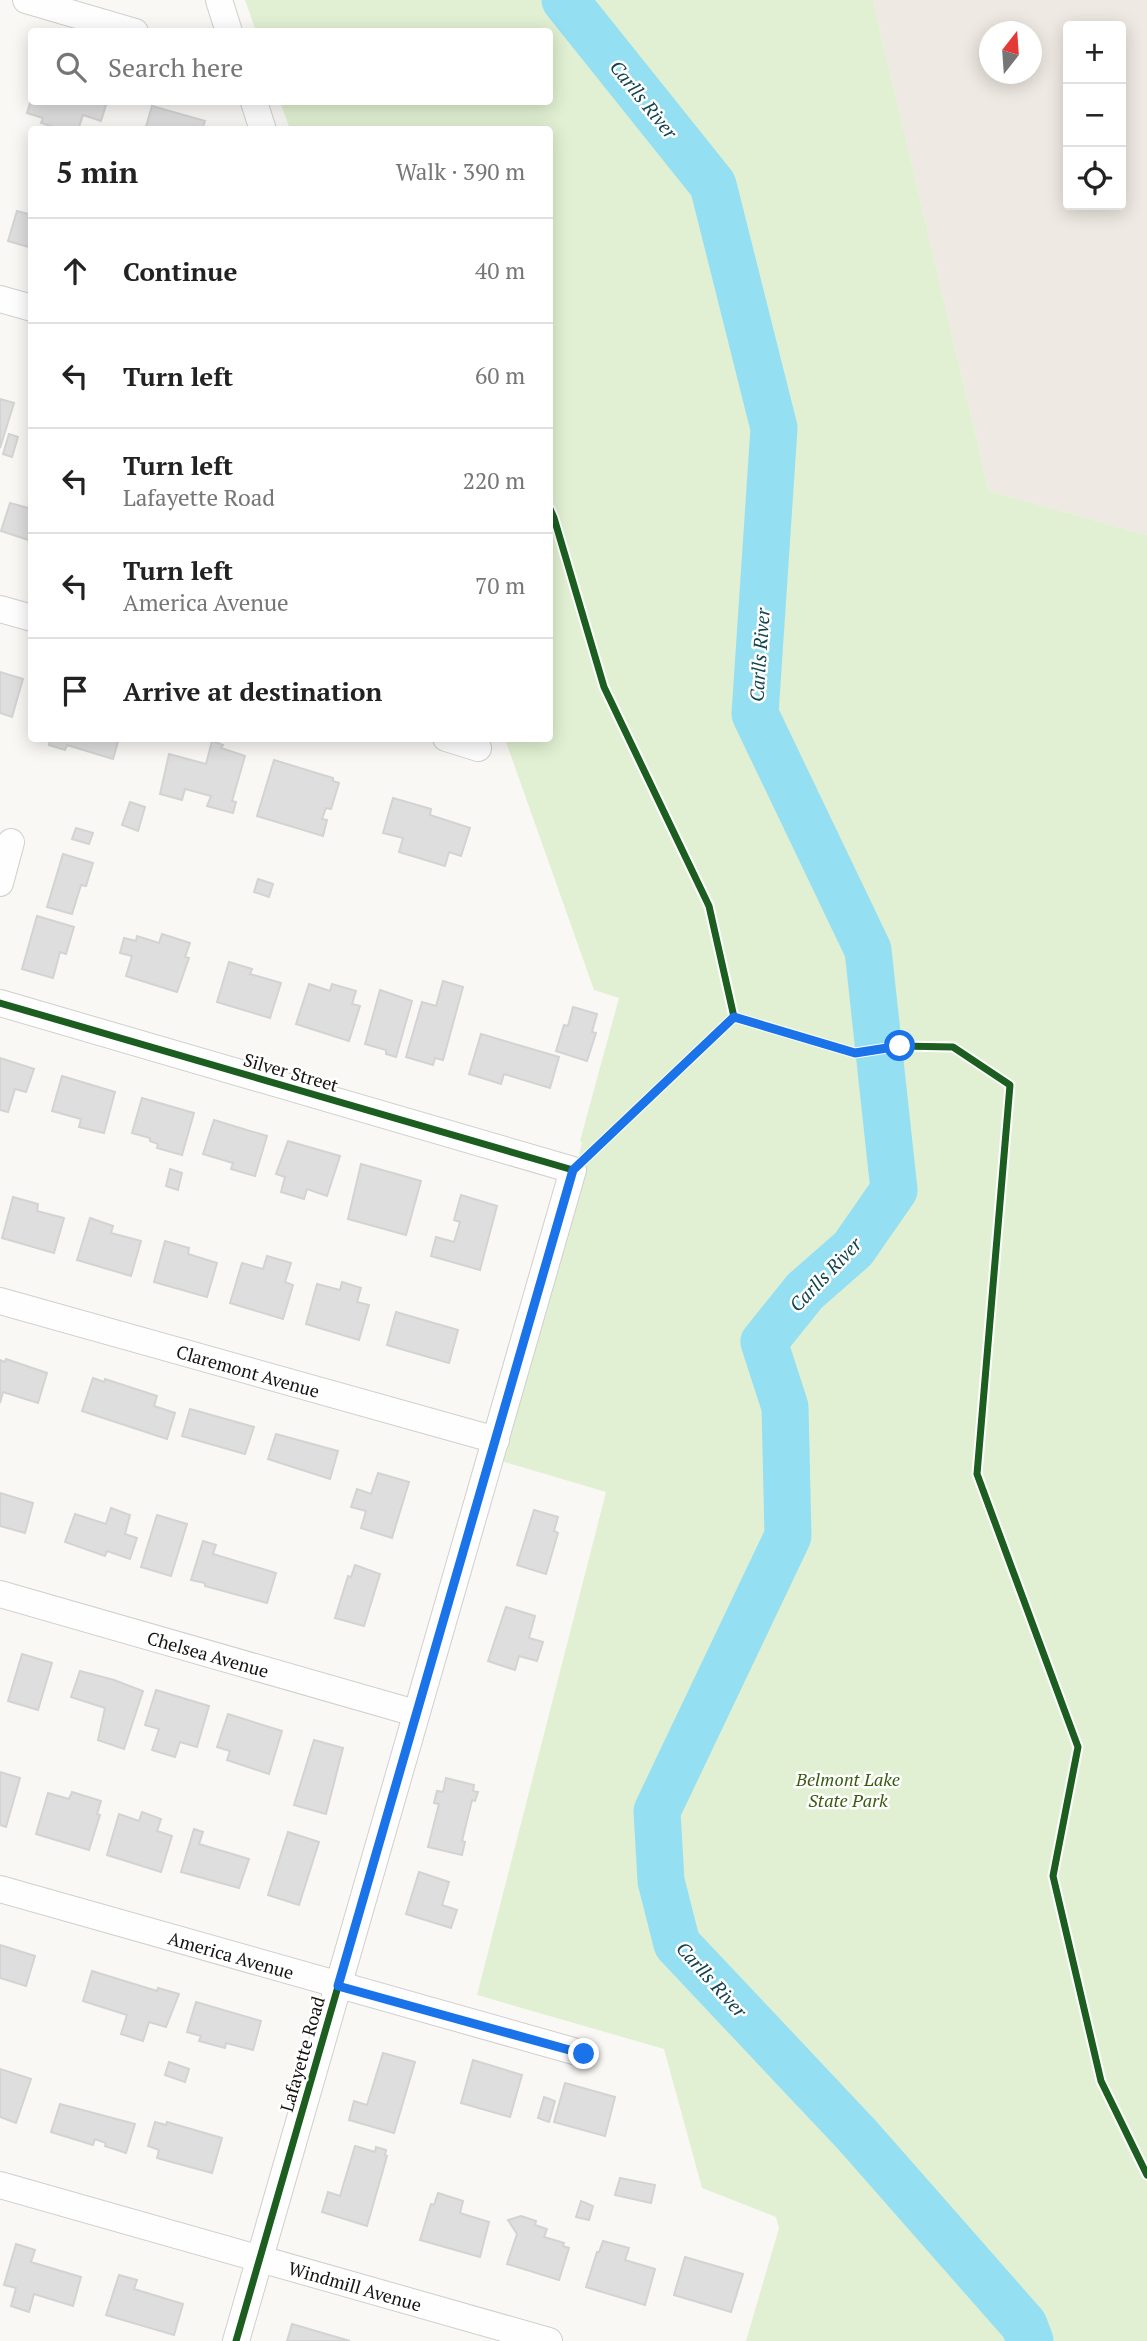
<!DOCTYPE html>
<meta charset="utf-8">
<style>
:root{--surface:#fff;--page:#f6f6f6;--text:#222;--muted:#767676;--line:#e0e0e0}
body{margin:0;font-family:"PT Serif",serif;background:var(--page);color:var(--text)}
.controls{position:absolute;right:21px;top:21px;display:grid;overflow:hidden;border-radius:7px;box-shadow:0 4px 18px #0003}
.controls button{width:63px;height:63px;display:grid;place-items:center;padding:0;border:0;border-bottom:2px solid var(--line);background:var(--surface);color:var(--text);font:35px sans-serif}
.compass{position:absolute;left:979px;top:21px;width:63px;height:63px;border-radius:50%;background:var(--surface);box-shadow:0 4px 18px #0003;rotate:17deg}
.stop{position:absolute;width:21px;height:21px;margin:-16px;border:5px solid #1a73e8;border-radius:50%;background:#fff}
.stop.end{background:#1a73e8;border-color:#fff;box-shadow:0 2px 7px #0008}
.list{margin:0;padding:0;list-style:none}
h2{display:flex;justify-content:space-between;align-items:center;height:91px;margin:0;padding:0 28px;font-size:30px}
h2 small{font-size:23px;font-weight:400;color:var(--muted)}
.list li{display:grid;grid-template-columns:46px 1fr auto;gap:21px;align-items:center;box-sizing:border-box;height:105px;padding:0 28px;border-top:2px solid var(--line)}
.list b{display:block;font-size:26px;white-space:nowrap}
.list p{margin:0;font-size:23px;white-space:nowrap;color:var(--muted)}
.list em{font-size:23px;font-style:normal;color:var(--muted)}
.icon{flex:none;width:38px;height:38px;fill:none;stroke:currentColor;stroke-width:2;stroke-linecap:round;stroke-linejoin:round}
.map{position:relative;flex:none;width:1147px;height:2341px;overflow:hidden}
.search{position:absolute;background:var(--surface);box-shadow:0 4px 18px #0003;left:28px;top:28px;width:525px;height:77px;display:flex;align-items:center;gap:18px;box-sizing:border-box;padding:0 24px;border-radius:7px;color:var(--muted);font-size:26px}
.panel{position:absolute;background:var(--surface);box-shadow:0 4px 18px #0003;left:28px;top:126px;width:525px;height:616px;border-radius:7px}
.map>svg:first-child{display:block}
.built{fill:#eee9e2;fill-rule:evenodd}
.green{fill:#e1f0d2}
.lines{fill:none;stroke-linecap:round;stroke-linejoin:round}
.river{stroke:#95dff3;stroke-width:47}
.building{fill:#dfdede;stroke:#d4d3d3;stroke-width:2}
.street-casing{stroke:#d1cfcd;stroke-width:28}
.street{stroke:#fefefe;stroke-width:26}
.cycleway-casing{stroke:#fff;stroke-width:11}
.cycleway{stroke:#1b5e20;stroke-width:7}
.route{stroke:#1a73e8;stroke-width:9}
.labels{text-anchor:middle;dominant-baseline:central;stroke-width:5;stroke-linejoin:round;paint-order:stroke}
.street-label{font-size:18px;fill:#151412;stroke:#fff}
.park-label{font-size:18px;font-style:italic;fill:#385b0e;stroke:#fff}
.water-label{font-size:19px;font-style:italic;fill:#13434f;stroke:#fff}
</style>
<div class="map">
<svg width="1147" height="2341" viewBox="0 0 1147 2341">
<rect width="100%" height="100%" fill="#faf8f5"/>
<path class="built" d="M873,0h274v535l-158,-44zM1068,26h53v179h-53zM990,32h42v42h-42z"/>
<path class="green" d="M245,0h628l116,491 158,44v1806h-401l33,-113 -3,-11 -74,-29 -38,-139 -187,-54 129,-503 -105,-31 81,-318 -2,-2 39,-143 -25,-8 -89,-251 45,-1v-608l-260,-1 -10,-27h270v-70l-294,-1z"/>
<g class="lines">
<path class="river" d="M565,0l148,185 61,243 -19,286 113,236 26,240 -41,59 -48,42 -41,51 21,65 3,129 -131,275 4,70 16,63 180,191 167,190 6,16"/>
</g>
<g class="building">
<path d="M32,97v5h75l-6,19 -18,-6 -5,15h-16l-21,-7 2,-5 -16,-5z"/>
<path d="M152,106l53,15 -3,9h-57z"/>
<path d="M17,211l15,4v33l-24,-7z"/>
<path d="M0,399l14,4 -14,45z"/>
<path d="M9,434l9,3 -6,20 -9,-3z"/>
<path d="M10,503l22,6 -1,32 -30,-10z"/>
<path d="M0,672l23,7 -11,38 -12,-4z"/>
<path d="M50,738h69l-6,21 -46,-14 -2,5 -16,-5z"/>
<path d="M212,741l11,4 -2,3 24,8 -13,45 4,1 -3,11 -26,-7 4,-10 -26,-7 -3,11 -22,-6 9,-40 37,10z"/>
<path d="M274,760l59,18v3l6,2 -8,26 -5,-1 -4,11 5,1 -4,16 -66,-20z"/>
<path d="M393,798l38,11 -1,6 40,13 -9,28 -12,-4 -4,14 -46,-14 4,-14 -20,-5z"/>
<path d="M130,802l15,5 -7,24 -16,-6z"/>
<path d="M76,828l17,5 -4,11 -17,-5z"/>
<path d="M63,854l30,9 -7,23 -5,-1 -9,29 -25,-7z"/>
<path d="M258,879l15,5 -4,13 -15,-5z"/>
<path d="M37,916l37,11 -8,27 -6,-2 -7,26 -31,-9z"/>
<path d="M162,934l28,9 -5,14 4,1 -12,34 -51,-16 6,-20 -12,-3 4,-15 12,3 1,-5 22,7z"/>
<path d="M229,962l23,7 -2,5 31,9 -11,35 -53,-16z"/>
<path d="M443,981l20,6 -20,73 -8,-2 -2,7 -27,-8 16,-55 14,4z"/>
<path d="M309,984l21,7 2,-7 24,7 -4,13 8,2 -11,35 -53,-17z"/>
<path d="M380,990l32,11 -16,56 -10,-3v-4l-21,-6z"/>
<path d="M573,1007l24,7 -5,18 4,1 -9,28 -31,-10 8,-26 4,1z"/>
<path d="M481,1034l78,23 -9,31 -46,-14 -3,10 -32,-10z"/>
<path d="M0,1058l34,11 -8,23 -11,-3 -7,23 -8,-2z"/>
<path d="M62,1076l53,16 -11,41 -25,-6 2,-8 -29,-8z"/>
<path d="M142,1098l52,15 -12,42 -25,-7 1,-4 -8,-3v-3l-18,-5z"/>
<path d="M214,1120l53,16 -12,40 -24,-7 2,-6 -30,-9z"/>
<path d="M288,1141l52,15 -13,40 -20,-7 -3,10 -23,-7 4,-15 -9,-3z"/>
<path d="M361,1164l60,17 -15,54 -58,-16z"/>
<path d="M170,1169l12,4 -4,17 -12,-4z"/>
<path d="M461,1195l36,11 -17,64 -49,-14 5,-19 18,5 6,-20 -6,-2z"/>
<path d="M13,1197l25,7 -1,7 27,7 -10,35 -52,-15z"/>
<path d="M90,1218l23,8 -2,7 30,8 -10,35 -54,-16z"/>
<path d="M165,1241l24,7 -1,6 29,9 -10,34 -53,-15z"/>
<path d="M267,1256l24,7 -6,19 8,3 -10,34 -53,-16 12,-40 21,6z"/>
<path d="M342,1282l19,6 -4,14 12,3 -10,35 -53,-16 11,-40 23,6z"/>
<path d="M396,1312l62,18 -9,33 -62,-18z"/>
<path d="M6,1359l41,14 -9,30 -35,-11 -3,11v-43l5,2z"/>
<path d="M93,1378l11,4 1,-3 52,17 -3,10 21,7 -8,26 -85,-28z"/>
<path d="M190,1409l64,18 -9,27 -63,-18z"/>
<path d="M276,1434l62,17 -8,28 -62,-20z"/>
<path d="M378,1473l31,9 -17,56 -31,-10 5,-17 -15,-4 6,-18 14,5z"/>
<path d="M0,1493l33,10 -8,30 -25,-7z"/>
<path d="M111,1508l19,7 -5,19 12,4 -7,21 -23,-8 -2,5 -40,-14 10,-28 31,10z"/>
<path d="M534,1510l24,7 -4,14 4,2 -12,41 -29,-9z"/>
<path d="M157,1515l30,9 -16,52 -30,-9z"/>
<path d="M203,1541l13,4 -3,9 63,19 -9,30 -62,-17v-3l-14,-3z"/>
<path d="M355,1565l25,9 -16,52 -29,-8 13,-42 3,1z"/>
<path d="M506,1607l29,9 -6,22 14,4 -6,19 -18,-5 -4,14 -27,-9z"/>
<path d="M22,1654l30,9 -14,47 -30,-9z"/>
<path d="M80,1671l34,9 29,11 -19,58 -26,-9 7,-32 -34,-11z"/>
<path d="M156,1690l53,16 -12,41 -17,-5 -5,15 -23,-7 7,-21 -14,-4z"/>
<path d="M228,1714l54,17 -13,43 -42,-14 3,-9 -13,-4z"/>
<path d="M314,1740l29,8 -17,66 -32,-9z"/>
<path d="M0,1772l20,6 -14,49 -6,-2z"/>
<path d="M446,1778l28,7 -1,6 5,1 -3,9 -3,-1 -10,41 3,1 -3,13 -34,-8 11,-43 -5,-1 3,-12 6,1z"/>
<path d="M72,1792l29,9 -4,13 3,1 -11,35 -53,-16 12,-41 21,6z"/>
<path d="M142,1812l19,7 -4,12 15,5 -11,36 -54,-17 12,-41 20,7z"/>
<path d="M194,1829l9,3 -4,12 50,15 -10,29 -58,-16z"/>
<path d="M288,1832l31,10 -20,63 -31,-10z"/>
<path d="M419,1872l30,10 -7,23 15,5 -6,18 -45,-14z"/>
<path d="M0,1945l35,11 -9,30 -26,-8z"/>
<path d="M92,1971l65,20 1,-3 21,6 -13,33 -17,-5 -6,19 -22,-7 6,-19 -44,-14z"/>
<path d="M196,2002l65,19 -8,29 -27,-7 -1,5 -26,-7 2,-5 -14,-4z"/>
<path d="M383,2053l32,9 -21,71 -45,-13 5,-19 13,4z"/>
<path d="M473,2060l49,15 -12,42 -49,-14z"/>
<path d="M169,2062l20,7 -4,13 -20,-7z"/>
<path d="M0,2069l31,10 -15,44 -16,-6z"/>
<path d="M565,2083l50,14 -10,39 -51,-14z"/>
<path d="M544,2097l11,4 -6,21 -11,-4z"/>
<path d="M60,2104l75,20 -9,29 -21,-7 1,-3 -11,-4 -2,6 -42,-13z"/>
<path d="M155,2122l11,3 1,-3 55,16 -10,35 -55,-15 2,-8 -11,-4z"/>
<path d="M355,2146l20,6 1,-5 10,3 -1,5 2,1 -20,70 -45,-14 6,-20 12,4z"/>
<path d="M620,2178l35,7 -4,18 -36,-8z"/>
<path d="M438,2193l25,8 -3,12 29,9 -9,35 -60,-17 11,-36 3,1z"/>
<path d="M581,2201l12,5 -4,14 -13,-3z"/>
<path d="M521,2216l15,5 -1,4 12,4 -3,8 20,6 -1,3 6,2 -10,32 -52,-16 10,-30 -9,-14z"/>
<path d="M603,2241l26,7 -4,12 30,9 -10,36 -59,-18 11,-35h2z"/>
<path d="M16,2244l19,6 -4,12 50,15 -8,29 -39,-12 -5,18 -18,-6 5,-18 -12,-3z"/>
<path d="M685,2257l58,17 -12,38 -57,-17z"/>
<path d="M119,2275l18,5 -3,9 49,15 -9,31 -68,-20z"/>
<path d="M292,2324l58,17h-63z"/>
</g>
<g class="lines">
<g class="street-casing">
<g id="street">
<path d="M26,0l109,32"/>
<path d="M219,0l10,32"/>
<path d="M254,102l9,28"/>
<path d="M0,299l32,9"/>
<path d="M0,609l32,9"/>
<path d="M446,738l32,10"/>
<path d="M0,883l11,-41"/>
<path d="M0,1003l573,167 -337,1171"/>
<path d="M0,1301l496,139"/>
<path d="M0,1594l415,119"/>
<path d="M0,1889l584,165"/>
<path d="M0,2185l549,156"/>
</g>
</g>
<use href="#street" class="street"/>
<g class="cycleway-casing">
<g id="cycleway">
<path d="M550,509l4,9 50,169 105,219 25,111 121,36 45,-7 53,1 57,38 -33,389 101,273 -25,129 48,205 46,94"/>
<path d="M0,1003l573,167"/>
<path d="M573,1170l161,-153"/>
<path d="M236,2341l337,-1171"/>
</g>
</g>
<use href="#cycleway" class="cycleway"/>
</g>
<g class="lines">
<path class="route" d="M584,2054l-246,-68 235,-816 161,-153 121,36 45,-7"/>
</g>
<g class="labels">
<g class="street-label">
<text transform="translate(291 1072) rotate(16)">Silver Street</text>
<text transform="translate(248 1371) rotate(16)">Claremont Avenue</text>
<text transform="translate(208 1654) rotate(16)">Chelsea Avenue</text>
<text transform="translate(231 1955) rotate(16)">America Avenue</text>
<text transform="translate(302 2054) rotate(-74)">Lafayette Road</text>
<text transform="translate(355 2286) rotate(16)">Windmill Avenue</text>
</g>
<g class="park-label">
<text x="848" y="1779">Belmont Lake<tspan x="848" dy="21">State Park</tspan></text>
</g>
<g class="water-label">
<text transform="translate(644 99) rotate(51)">Carlls River</text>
<text transform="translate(759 655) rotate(-86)">Carlls River</text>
<text transform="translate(825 1274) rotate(-46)">Carlls River</text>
<text transform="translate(712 1979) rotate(48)">Carlls River</text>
</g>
</g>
</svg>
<div class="controls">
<button>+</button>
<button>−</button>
<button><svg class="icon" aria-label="locate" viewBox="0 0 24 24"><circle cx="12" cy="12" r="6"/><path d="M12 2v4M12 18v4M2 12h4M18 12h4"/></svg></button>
</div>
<svg class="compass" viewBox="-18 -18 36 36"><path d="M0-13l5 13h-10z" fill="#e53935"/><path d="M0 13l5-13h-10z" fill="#767676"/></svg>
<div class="stop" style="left:900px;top:1046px"></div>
<div class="stop end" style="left:584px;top:2054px"></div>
<div class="search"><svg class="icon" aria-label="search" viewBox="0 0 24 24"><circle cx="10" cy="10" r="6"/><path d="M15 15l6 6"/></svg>Search here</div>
<section class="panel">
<h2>5 min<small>Walk · 390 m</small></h2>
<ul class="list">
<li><svg class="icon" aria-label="ahead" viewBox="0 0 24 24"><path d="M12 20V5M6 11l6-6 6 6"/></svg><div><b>Continue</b></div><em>40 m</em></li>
<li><svg class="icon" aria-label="left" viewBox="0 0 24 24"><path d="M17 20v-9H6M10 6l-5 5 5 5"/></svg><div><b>Turn left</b></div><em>60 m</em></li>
<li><svg class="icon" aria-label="left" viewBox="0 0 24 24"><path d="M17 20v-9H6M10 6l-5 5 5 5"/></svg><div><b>Turn left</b><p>Lafayette Road</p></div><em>220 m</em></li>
<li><svg class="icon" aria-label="left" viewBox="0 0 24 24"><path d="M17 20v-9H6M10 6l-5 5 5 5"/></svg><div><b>Turn left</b><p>America Avenue</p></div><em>70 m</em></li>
<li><svg class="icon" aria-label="arrive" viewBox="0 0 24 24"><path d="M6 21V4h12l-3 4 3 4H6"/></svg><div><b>Arrive at destination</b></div></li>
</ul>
</section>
</div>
